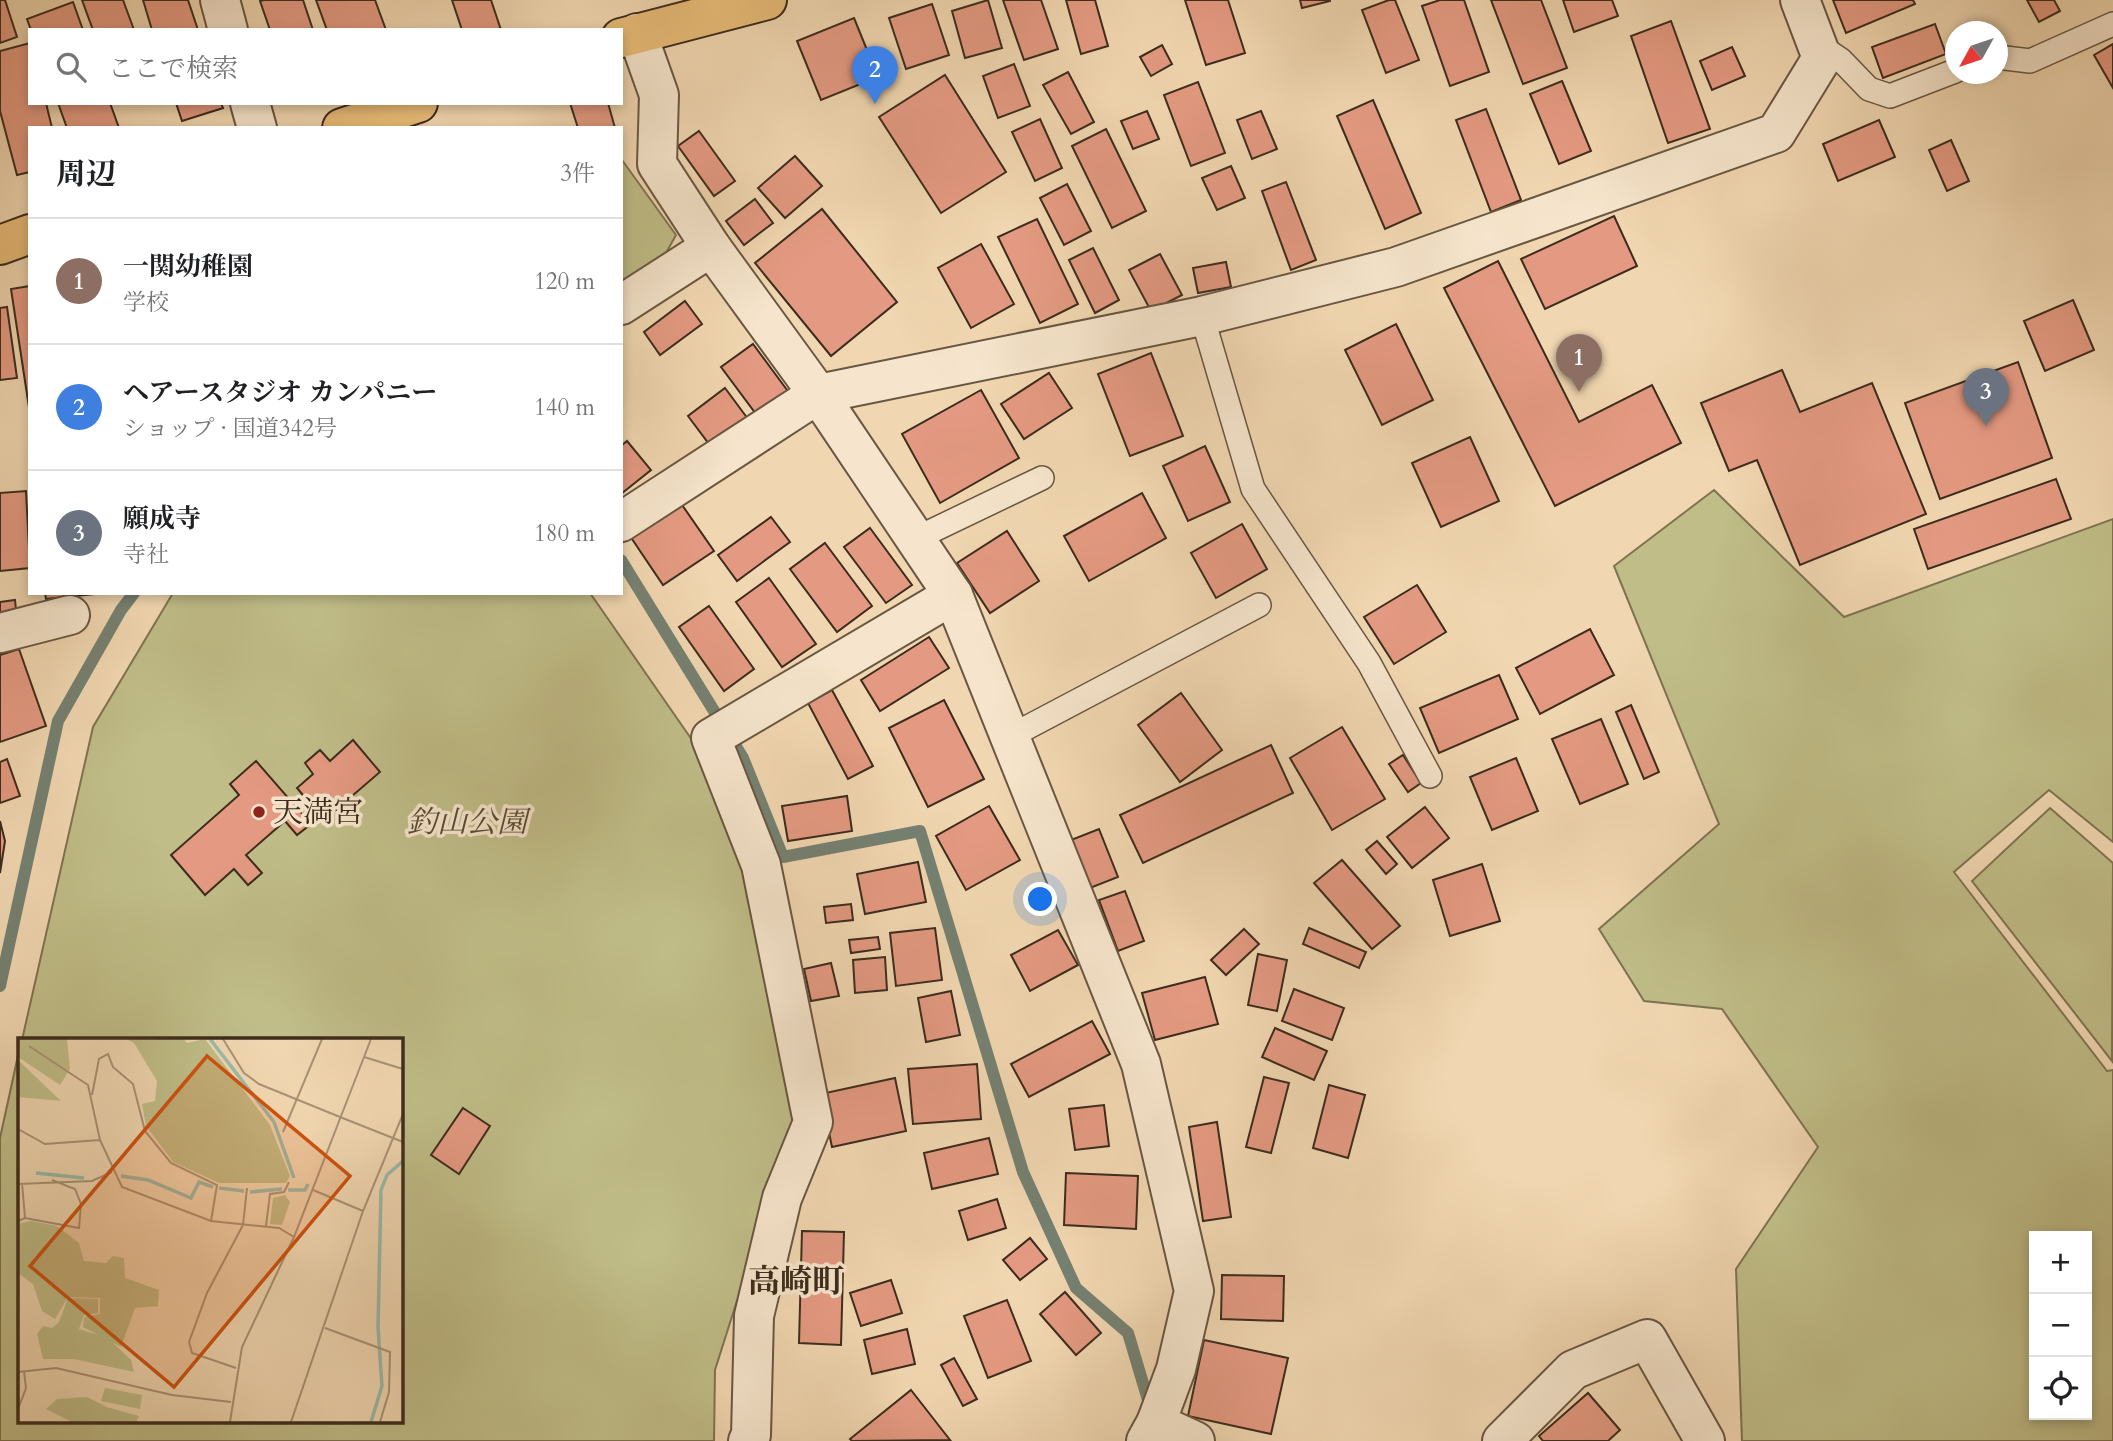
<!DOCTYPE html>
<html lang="ja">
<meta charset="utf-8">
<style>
:root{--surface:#fff;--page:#f2f2f2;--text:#202124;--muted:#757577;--line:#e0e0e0;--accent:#8f2418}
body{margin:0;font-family:Cardo,"Noto Serif JP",serif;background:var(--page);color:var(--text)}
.controls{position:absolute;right:21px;bottom:21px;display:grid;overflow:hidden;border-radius:0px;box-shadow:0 4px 10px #0003}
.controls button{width:63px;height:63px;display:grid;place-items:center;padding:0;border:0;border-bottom:2px solid var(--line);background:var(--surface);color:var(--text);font:35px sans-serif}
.compass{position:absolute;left:1945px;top:21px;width:63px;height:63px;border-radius:50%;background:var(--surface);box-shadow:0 4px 10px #0003;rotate:230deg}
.you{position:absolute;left:1041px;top:900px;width:24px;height:24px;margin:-18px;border:5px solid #fff;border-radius:50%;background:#1a73e8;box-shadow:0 0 0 10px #1a73e833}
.badge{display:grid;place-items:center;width:46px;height:46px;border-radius:50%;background:var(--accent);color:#fff;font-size:23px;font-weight:700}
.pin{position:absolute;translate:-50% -58px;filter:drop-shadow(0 2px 4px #0008)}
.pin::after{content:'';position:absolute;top:37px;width:24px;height:21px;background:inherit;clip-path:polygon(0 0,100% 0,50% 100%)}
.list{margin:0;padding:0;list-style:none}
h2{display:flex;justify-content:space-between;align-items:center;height:91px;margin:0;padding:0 28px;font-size:30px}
h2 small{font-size:23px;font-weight:400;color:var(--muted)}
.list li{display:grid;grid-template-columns:46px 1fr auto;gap:21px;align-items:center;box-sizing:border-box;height:126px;padding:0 28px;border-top:2px solid var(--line)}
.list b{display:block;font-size:26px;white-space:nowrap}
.list p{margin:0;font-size:23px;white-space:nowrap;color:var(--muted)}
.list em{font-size:23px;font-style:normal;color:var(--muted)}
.icon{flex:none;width:38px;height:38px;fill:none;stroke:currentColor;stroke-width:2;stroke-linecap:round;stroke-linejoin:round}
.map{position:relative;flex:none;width:2113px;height:1441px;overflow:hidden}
.search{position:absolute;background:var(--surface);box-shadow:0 4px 10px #0003;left:28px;top:28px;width:595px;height:77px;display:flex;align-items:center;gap:18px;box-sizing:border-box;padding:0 24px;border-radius:0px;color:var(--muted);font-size:26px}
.panel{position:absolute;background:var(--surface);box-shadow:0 4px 10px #0003;left:28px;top:126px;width:595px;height:469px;border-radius:0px}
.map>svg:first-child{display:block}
.green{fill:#c0bd88;stroke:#7e7452;stroke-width:2;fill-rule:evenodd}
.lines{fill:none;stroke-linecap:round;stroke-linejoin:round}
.stream{stroke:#758172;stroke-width:12}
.building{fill:#e49a82;stroke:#3c2c1d;stroke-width:2}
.service-casing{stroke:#695742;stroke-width:26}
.minor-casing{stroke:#695742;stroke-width:42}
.trunk-casing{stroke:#3c2c1d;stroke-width:42}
.service{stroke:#f6e5cc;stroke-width:23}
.minor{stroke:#f6e5cc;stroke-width:38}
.trunk{stroke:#e8bc78;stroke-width:38}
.poi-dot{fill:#8f2418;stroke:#f6e5cc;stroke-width:2.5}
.labels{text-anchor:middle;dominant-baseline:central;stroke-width:7;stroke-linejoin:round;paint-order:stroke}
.poi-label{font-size:30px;fill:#3c2c1d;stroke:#f6e5cc;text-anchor:start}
.park-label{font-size:30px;font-style:italic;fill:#564932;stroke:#f6e5cc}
.neighbourhood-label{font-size:32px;font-weight:bold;fill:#3c2c1d;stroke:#f6e5cc}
.inset-river{fill:none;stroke:#9bbaaa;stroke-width:3.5}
.inset-road{fill:none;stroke:#a99376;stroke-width:2}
.view{fill:#ce520f;fill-opacity:0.15;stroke:#ce520f;stroke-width:3.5}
.inset-edge{fill:none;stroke:#3c2c1d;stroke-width:3.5}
</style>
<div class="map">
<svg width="2113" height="1441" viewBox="0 0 2113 1441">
<rect width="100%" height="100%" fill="#f1d7b1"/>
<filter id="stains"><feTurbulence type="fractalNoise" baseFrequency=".00286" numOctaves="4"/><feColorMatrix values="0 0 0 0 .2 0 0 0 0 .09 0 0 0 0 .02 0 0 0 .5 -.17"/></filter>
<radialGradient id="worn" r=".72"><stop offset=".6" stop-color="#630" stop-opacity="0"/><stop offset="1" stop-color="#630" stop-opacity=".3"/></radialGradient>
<g class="green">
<path d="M622,160l54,75 -15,27 -40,23z"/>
<path d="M1714,490l130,127 269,-98v323l-64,-52 -95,82 153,199 6,-1v371h-371l-6,-172 82,-122 -96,-138 -78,-8 -45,-72 120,-105 -105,-258zM2034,1236h53v179h-53z"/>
<path d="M173,593h417l102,147 52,133 52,242 -81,255 -1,71h-714v-303l19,-87v371h382v-382h-379l71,-313z"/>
<path d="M2050,808l63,55 -1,198 -140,-180z"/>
</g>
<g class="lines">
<g class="stream">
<path d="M621,560l122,198 40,99 137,-26 103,341 53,116 52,45 23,77"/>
<path d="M0,986l58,-265 63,-111 13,-17"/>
</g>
</g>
<g class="building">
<path d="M0,0h5l12,37 -17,6z"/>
<path d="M82,0h41l11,30h-41z"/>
<path d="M143,0h45l10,30h-46z"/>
<path d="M264,0h39l10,30h-43l-10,-29z"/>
<path d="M316,0h59l11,30h-59z"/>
<path d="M452,0h39l10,30h-39z"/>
<path d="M988,0l14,48 -37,10 -13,-47z"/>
<path d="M1003,0h38l17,49 -34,11z"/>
<path d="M1066,0h29l13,46 -27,8z"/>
<path d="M1185,0h43l17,53 -39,12z"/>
<path d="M1300,0h30v1l-28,7z"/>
<path d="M1389,0h6l24,60 -33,13 -24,-63z"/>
<path d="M1440,0h24l25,72 -39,14 -28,-80z"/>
<path d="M1491,0h50l26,68 -44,16z"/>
<path d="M1563,0h49l6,16 -44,16z"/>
<path d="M1833,0h80l2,4 -69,29z"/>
<path d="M2027,0h27l6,11 -21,11z"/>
<path d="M73,2l10,28h-52l-4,-11z"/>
<path d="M932,4l17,51 -43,14 -17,-51z"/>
<path d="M854,18l24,59 -57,23 -24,-59z"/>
<path d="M1671,21l39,108 -42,14 -37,-107z"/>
<path d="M1935,24l11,30 -63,24 -11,-31z"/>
<path d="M30,43v60h16l6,25h-22v44l-13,3 -17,-64v-60z"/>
<path d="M2113,44v44l-19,-33z"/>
<path d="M1162,45l10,19 -21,12 -11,-19z"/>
<path d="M1732,47l13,29 -33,14 -12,-29z"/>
<path d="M1014,64l16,42 -32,12 -15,-42z"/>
<path d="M1068,72l26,50 -23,12 -28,-49z"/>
<path d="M945,75l61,97 -65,41 -62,-96z"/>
<path d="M1562,81l29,70 -32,13 -29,-70z"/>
<path d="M1198,82l27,71 -34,13 -27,-71z"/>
<path d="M1373,100l48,113 -36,16 -48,-113z"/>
<path d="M58,103h52l9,25h-52z"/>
<path d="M176,103h45l2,5 -41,13z"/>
<path d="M570,103h38l7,25h-37z"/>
<path d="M1486,109l35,91 -30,12 -35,-92z"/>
<path d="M1147,111l12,28 -26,10 -12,-28z"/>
<path d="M1261,111l16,38 -25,10 -15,-39z"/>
<path d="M1040,119l22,49 -27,13 -23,-49z"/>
<path d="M1879,120l16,37 -57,24 -15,-37z"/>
<path d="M1106,129l40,82 -34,17 -40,-82z"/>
<path d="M699,131l36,50 -21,15 -36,-50z"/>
<path d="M1951,140l18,41 -22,10 -18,-41z"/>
<path d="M795,156l27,30 -37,32 -27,-30z"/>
<path d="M1231,166l14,32 -28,12 -15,-32z"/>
<path d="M1286,182l30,78 -25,10 -29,-79z"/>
<path d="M1067,184l24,47 -27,14 -24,-47z"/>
<path d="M755,199l18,24 -29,22 -18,-24z"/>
<path d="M822,209l75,93 -66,54 -76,-93z"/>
<path d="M1614,216l23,50 -92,43 -24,-50z"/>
<path d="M1037,219l41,85 -38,19 -42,-86z"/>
<path d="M981,244l33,60 -43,24 -33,-60z"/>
<path d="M1093,248l26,52 -24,13 -26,-53z"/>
<path d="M1160,254l22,41 -31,16 -22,-41z"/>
<path d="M1498,261l81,161 73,-37 29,58 -126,63 -111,-218z"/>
<path d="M1226,262l5,25 -33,6 -5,-25z"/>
<path d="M30,286v128l-19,-125z"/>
<path d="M2073,300l21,50 -49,21 -21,-50z"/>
<path d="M685,301l17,23 -42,31 -16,-23z"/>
<path d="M7,307l10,71 -17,2v-72z"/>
<path d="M1396,324l37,76 -51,25 -37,-75z"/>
<path d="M753,344l37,50 -31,24 -38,-51z"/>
<path d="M1151,353l32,83 -53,20 -32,-82z"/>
<path d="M2018,362l34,96 -112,41 -35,-96z"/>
<path d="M1782,370l18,42 72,-29 54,131 -126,51 -43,-105 -28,11 -28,-68z"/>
<path d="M1049,373l23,35 -48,31 -23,-35z"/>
<path d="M725,388l23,31 -36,29 -24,-32z"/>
<path d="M981,390l38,68 -79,45 -38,-69z"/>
<path d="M1470,437l29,64 -58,26 -29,-64z"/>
<path d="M627,441l24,29 -30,24v-48z"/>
<path d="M1205,446l25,56 -42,19 -25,-55z"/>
<path d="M2056,479l15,40 -143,50 -14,-40z"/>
<path d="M26,491l4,77 -30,3v-78z"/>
<path d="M1142,493l24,45 -77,43 -25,-45z"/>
<path d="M680,502l34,49 -51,34 -33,-49z"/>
<path d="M771,517l19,25 -53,39 -19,-26z"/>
<path d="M1242,524l25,45 -51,29 -25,-45z"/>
<path d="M870,528l42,57 -26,18 -42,-56z"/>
<path d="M1007,531l32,50 -49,32 -33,-50z"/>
<path d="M825,543l47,63 -35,26 -47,-63z"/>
<path d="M769,578l47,66 -34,23 -46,-65z"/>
<path d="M1417,585l29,47 -52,32 -30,-47z"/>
<path d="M45,593h50l1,1 -50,5z"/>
<path d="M15,600l2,20 -17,2v-20z"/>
<path d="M709,606l45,63 -30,22 -45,-64z"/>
<path d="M1590,629l24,46 -74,39 -24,-46z"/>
<path d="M929,637l20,31 -69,43 -19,-31z"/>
<path d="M19,649l27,77 -46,16v-87z"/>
<path d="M1499,675l19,44 -79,34 -19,-45z"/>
<path d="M832,690l41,76 -25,13 -40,-76z"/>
<path d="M1181,693l41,57 -42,32 -42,-57z"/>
<path d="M944,700l40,79 -56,28 -39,-79z"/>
<path d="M1631,705l28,67 -15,7 -28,-67z"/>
<path d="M1601,719l27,65 -48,20 -28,-65z"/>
<path d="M1342,727l43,72 -53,31 -42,-72z"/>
<path d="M353,740l27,32 -56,48 -27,-32 16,-14 -8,-11 15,-13 10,11z"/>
<path d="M1271,745l22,48 -150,70 -23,-48z"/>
<path d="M1403,755l18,28 -13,9 -19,-28z"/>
<path d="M1516,758l22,53 -46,19 -22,-53z"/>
<path d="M7,759l13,37 -20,7v-41z"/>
<path d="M256,761l55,63 -14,11 -12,-14 -39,34 16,18 -14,12 -14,-16 -29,26 -34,-40 68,-60 -9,-11z"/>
<path d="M847,796l5,35 -64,10 -6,-35z"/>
<path d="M989,806l31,54 -54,30 -30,-54z"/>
<path d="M1425,807l24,31 -37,30 -25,-31z"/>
<path d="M0,821l5,20 -5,32z"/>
<path d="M1099,829l19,48 -28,11 -19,-48z"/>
<path d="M1377,841l20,23 -11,10 -20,-24z"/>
<path d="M1342,860l58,66 -28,23 -58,-66z"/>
<path d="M918,862l8,40 -61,12 -8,-40z"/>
<path d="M1482,864l18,57 -50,15 -17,-56z"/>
<path d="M1125,891l19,50 -26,10 -19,-51z"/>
<path d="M851,904l2,16 -27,3 -2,-16z"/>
<path d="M935,928l7,52 -46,6 -6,-53z"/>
<path d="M1309,928l57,24 -7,16 -56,-24z"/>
<path d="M1244,929l15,15 -33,31 -15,-15z"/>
<path d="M1058,930l20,35 -48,26 -19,-36z"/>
<path d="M878,937l2,12 -29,4 -2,-13z"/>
<path d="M1258,954l29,6 -10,51 -29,-6z"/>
<path d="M885,957l2,33 -32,3 -2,-33z"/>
<path d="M831,963l8,33 -28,5 -7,-32z"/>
<path d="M1205,977l13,47 -63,16 -13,-47z"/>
<path d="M1294,989l50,19 -12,32 -50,-19z"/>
<path d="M951,991l9,44 -34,7 -8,-44z"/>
<path d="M1092,1021l18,33 -81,43 -18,-33z"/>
<path d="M1275,1028l52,23 -13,29 -52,-23z"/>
<path d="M977,1064l4,55 -68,5 -5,-55z"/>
<path d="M1264,1077l25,6 -18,70 -25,-6z"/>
<path d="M895,1078l11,53 -74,16 -11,-53z"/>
<path d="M1329,1085l36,10 -17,63 -35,-10z"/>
<path d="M1104,1105l5,41 -34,4 -6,-41z"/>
<path d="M463,1108l27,18 -31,48 -28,-19z"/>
<path d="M1217,1122l14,95 -28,4 -14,-94z"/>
<path d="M989,1138l9,36 -66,15 -8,-36z"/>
<path d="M1066,1173l72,3 -2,53 -72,-4z"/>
<path d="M997,1199l9,29 -38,12 -9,-29z"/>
<path d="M802,1231l42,1 -3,113 -42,-2z"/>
<path d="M1030,1238l17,21 -27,21 -17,-20z"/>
<path d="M1222,1275l62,1 -1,45 -62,-2z"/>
<path d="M891,1280l11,33 -41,13 -11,-33z"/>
<path d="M1065,1292l36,41 -25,22 -36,-41z"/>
<path d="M1007,1300l24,61 -43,17 -24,-62z"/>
<path d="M907,1329l8,35 -43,10 -8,-34z"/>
<path d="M1204,1340l84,18 -17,76 -83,-18z"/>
<path d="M954,1358l23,41 -14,7 -22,-41z"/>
<path d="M911,1390l39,50 -98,1 -2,-2z"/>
<path d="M1588,1393l32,37 -12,11h-65l-4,-5z"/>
</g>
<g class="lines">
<g class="service-casing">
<g id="service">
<path d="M1816,43l25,17 28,29 21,7 65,-25"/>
<path d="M1997,57l33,4 83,-37"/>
<path d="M1202,316l51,173 116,174 61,113"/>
<path d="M915,539l127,-61"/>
<path d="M1011,736l248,-131"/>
</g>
</g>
<g class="minor-casing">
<g id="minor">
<path d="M220,0l8,30"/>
<path d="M637,33l22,62 -2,69 54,83 107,147 135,201 188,469 53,227 -18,78 -20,54 -10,18"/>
<path d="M250,103l7,25"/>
<path d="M621,305l90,-58"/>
<path d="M621,522l197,-128 384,-78 194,-49 380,-134 46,-75 -22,-58"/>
<path d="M0,633l70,-18"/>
<path d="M1156,1423l39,18"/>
<path d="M748,1441l3,-6 3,-119 28,-118 31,-76 -52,-257 -50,-127 242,-143"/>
<path d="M1502,1441l71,-71 74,-31 58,102"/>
</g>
</g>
<g class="trunk-casing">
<g id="trunk">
<path d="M621,38l146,-38"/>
<path d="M342,128l76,-25"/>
<path d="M0,245l30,-11"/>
</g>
</g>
<use href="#service" class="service"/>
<use href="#minor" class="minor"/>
<use href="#trunk" class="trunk"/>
</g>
<circle class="poi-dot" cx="259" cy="812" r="7"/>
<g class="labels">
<g class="poi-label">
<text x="273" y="812">天満宮</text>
</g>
<g class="park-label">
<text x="467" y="822">釣山公園</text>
</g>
<g class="neighbourhood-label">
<text x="796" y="1282">高崎町</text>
</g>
</g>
<g transform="translate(18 1038)">
<rect width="385" height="385" fill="#f1d7b1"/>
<path d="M0,1h49l3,30 -10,16 -42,-28zM108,1h58l3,4 18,-4 65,86 20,51 -4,7h-67l-46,-21 -27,-36 -4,-22 13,-3 2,-20 -23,-38zM0,22l43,41 -43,-4zM267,157l5,7 -8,23 -12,-1 3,-26zM13,183l26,5 22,17 5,18 22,2 7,-7 11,2 1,20 34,12 -1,16 -23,2 -14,39 -38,-20 1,-10 16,-3v-16l-32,-1 -13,22 -13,-8 -9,-27 -15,-11v-49zM50,260l30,1v14l-14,2 -5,14 29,9 23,22 3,12 -60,-13h-31l-6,-25 6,-8 9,2 7,-6zM87,350l37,7 -2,14 -39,-8zM69,359l20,10 32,9 -3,6h-64l-26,-13 11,-10z" fill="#c0bd88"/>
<path class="inset-river" d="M192,1l64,83 20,56M18,135l48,5M103,138l27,4 43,18 8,-16 14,5M201,150l25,3M270,152h17l3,-6M232,154l32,-3M353,384l11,-36 -4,-59 3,-137 6,-15 16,-14"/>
<path class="inset-road" d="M205,1l21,34 15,11 81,33M11,8l59,39 12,55 22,47 89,34 68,7 15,9M346,19l39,12M74,57l7,-36 9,-5 5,13 20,17 12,47 26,32 46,22 -6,36M322,79l63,25M0,91l27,15 55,-4M265,94l39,-93M4,145l3,35M0,146l74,-3 20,-9M295,152l50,21M0,183l7,-3 54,10 2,-24 -6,-15 -23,-9M248,188l4,-32 14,-2 5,-10M307,290l65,24 -1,40 -9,30M218,330l-44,-15 -3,-11 18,-49 36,-68 4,-37M0,334l38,-4 116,27 59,7M0,371l8,-21 -2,-17M212,384l12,-75 52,-110 77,-198M273,384l72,-211 40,-97"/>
<path class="view" d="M189,18l143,120 -176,211 -144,-121z"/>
<rect width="385" height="385" class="inset-edge"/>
</g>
<rect width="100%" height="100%" filter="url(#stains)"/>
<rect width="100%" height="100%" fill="url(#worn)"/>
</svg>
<div class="controls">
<button>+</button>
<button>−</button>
<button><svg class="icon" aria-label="locate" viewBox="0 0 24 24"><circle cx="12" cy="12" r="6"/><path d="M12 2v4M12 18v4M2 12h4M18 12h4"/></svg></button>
</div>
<svg class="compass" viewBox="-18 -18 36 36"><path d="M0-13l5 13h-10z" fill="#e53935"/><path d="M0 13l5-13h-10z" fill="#757577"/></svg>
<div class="you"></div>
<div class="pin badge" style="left:1579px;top:392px;background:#8d6e63">1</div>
<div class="pin badge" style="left:875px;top:104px;background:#3f7fe0">2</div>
<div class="pin badge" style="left:1986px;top:426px;background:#6b7280">3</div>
<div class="search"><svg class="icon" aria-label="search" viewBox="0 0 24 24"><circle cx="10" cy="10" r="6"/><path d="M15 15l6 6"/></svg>ここで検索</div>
<section class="panel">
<h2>周辺<small>3件</small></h2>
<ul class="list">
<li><span class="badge" style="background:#8d6e63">1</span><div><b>一関幼稚園</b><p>学校</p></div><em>120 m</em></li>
<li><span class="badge" style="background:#3f7fe0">2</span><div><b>ヘアースタジオ カンパニー</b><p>ショップ · 国道342号</p></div><em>140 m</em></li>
<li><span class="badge" style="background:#6b7280">3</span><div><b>願成寺</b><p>寺社</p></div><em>180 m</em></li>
</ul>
</section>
</div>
